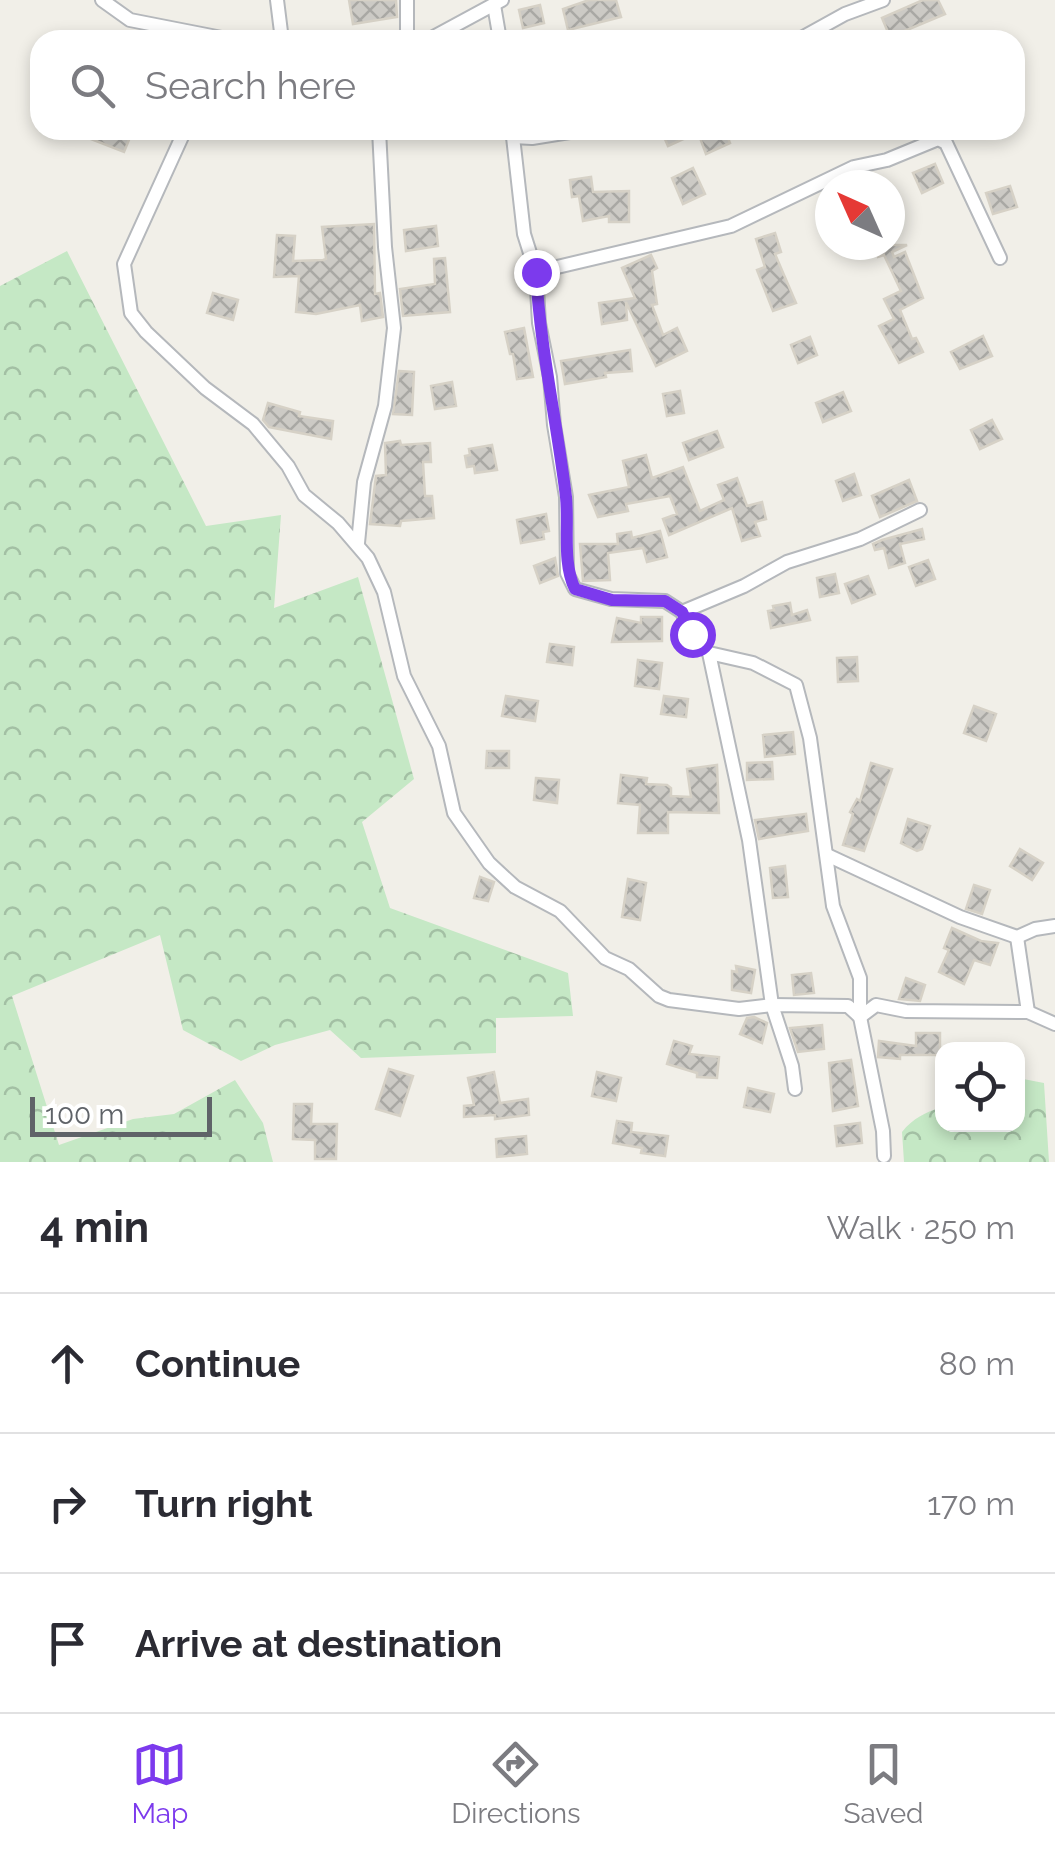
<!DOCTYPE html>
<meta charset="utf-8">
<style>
:root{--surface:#fff;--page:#f2f2f3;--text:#2b2b33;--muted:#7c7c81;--line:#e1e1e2;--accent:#7c3aed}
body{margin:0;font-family:Raleway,sans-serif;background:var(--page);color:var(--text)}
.controls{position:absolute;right:30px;bottom:30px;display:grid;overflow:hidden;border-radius:20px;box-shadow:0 5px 15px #0003}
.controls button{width:90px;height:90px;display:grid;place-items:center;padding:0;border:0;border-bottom:2px solid var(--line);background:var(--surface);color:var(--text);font:50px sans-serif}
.compass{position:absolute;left:815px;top:170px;width:90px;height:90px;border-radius:50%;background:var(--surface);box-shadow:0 5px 15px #0003;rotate:315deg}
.scale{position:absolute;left:30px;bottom:25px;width:182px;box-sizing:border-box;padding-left:10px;border:5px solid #5f6368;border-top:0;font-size:28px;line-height:35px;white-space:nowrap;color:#5f6368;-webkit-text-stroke:8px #fff;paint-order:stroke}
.stop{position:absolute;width:30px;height:30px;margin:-22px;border:8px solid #7c3aed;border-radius:50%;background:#fff}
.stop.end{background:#7c3aed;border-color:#fff;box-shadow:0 2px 10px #0008}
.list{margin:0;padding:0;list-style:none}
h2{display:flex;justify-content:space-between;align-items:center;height:130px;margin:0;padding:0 40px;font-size:42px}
h2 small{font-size:32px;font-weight:400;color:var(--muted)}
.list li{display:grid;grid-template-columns:65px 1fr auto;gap:30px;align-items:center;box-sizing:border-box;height:140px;padding:0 40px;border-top:2px solid var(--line)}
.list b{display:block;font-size:38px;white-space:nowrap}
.list em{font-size:32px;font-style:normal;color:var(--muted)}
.icon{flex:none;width:55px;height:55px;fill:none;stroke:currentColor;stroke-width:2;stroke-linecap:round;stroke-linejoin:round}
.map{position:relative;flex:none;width:1055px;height:1162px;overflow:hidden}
.search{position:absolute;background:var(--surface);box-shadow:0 5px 15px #0003;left:30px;right:30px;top:30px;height:110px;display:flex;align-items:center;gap:25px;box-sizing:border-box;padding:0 35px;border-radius:30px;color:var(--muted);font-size:38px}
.sheet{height:550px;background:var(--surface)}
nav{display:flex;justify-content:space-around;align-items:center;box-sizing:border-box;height:140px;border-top:2px solid var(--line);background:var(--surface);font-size:28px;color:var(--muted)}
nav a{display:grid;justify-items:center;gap:5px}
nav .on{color:var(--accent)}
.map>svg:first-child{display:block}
.forest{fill:url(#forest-crowns)}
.building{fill:url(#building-cross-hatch);stroke:#d6d1c6;stroke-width:2.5}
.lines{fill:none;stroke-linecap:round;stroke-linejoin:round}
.minor-casing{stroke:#b5b8bc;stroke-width:16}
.minor{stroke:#fff;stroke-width:12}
.route{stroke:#7c3aed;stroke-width:12}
</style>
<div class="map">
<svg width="1055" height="1162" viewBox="0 0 1055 1162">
<defs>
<pattern id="forest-crowns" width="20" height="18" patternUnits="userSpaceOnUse" patternTransform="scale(2.5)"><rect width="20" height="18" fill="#c5e8c5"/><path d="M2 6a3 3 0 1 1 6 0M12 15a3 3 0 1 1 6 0" fill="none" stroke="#a3c0a4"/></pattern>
<pattern id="building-cross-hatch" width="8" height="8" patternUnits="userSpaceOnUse" patternTransform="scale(2.5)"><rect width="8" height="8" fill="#cccac5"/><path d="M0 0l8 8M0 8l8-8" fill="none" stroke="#a9a8a4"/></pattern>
</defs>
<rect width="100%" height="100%" fill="#f1efe8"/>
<g class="forest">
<path d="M67,251l139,275 75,-11 -7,93 84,-31 56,202 -52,43 28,86 178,65 5,43 -77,2v35l-135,5 -31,-28 -55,15 -34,16 -58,-31 -23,-95 -148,61 47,149 74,-26 41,-5 61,-34 28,43 10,39h-273v-876z"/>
<path d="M1018,1078l26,5 5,79h-145l-2,-30c11,-14 24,-20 40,-25v17h76z"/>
</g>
<g class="building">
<path d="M349,0h47l1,17 -44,7z"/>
<path d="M589,0h27l5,17 -53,13 -5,-21z"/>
<path d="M923,0h15l7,14 -55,23 -8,-19z"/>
<path d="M540,5l4,18 -21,5 -4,-18z"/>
<path d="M95,130h38l-9,22 -33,-13z"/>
<path d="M661,130h42l-35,16z"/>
<path d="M718,130h7l5,13 -24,11 -6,-16z"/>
<path d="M935,164l8,19 -21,10 -9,-20z"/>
<path d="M693,168l12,26 -22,10 -11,-26z"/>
<path d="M591,177l2,15 36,-1v31h-20v-6l-26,5 -4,-25 -7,1 -2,-17z"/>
<path d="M1010,186l7,21 -24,7 -7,-21z"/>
<path d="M374,224l1,70 5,-1 3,24 -21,4 -2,-16 -44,9 -20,-2 3,-36 -25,1 3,-42 18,1 -2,25 30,-1 3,-1 -4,-32z"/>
<path d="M436,226l2,20 -32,5 -2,-21z"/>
<path d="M775,233l6,19 -6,2 21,49 -23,8 -16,-41 8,-3 -9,-28z"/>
<path d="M874,245h33l-15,7 2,5 11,-5 18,46 -23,12 12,29 4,-1 7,14 -24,11 -20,-37 15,-7 -10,-20 17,-8 -17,-36 -6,2z"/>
<path d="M651,255l6,13 -5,3 5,33 -5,1 11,30 14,-7 10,23 -31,15 -30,-64 1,18 -25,4 -3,-21 36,-5 -13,-30z"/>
<path d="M445,258l5,54 -47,4 -3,-27 35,-5 -1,-25z"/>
<path d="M213,293l25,7 -5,20 -26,-7z"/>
<path d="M524,328l9,49 -16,2 -4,-25h-3l-5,-22z"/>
<path d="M983,336l9,20 -32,13 -9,-17z"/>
<path d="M810,337l7,18 -19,8 -7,-18z"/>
<path d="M630,350l2,21 -27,2 1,4 -41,7 -4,-23z"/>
<path d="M399,371l15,1 -2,43 -19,-1z"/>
<path d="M452,382l4,24 -21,3 -4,-23z"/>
<path d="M680,391l4,22 -17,3 -4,-22z"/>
<path d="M843,392l8,19 -28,11 -7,-19z"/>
<path d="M268,403l32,9 -1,4 34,5 -2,18 -62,-12 -6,-7z"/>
<path d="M992,420l10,19 -22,10 -9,-19z"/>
<path d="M717,431l6,16 -34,13 -6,-17z"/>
<path d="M400,441l1,4 29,-2 1,19h-8l2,34h7l2,22 -33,3 -1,5 -30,-2 6,-48 10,-1 -1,-32z"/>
<path d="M492,445l5,25 -22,3 -1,-7 -7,1 -2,-11 5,-1 -1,-6z"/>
<path d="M646,455l6,23 31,-11 17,44 24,-11 -6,-15 19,-7 10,28 15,-4 4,17 -11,3 5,14 -18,5 -10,-33 -63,27 -6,-16 14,-5 -7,-18 -44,8 2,7 -30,6 -9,-22 40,-8 -6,-26z"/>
<path d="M854,474l7,21 -18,6 -7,-20z"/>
<path d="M909,480l8,21 -37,16 -8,-21z"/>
<path d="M546,514l3,17 -6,1 1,7 -23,4 -4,-23z"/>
<path d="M922,529l2,10 -24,5 5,19 -16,5 -5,-20 -9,2 -2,-6 9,-4z"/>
<path d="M660,531l7,26 -20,5 -4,-14 -35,5 2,27 -27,1 -3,-37h38l-1,-10 14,-2 1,6z"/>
<path d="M555,558l3,18 -18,7 -6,-17z"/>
<path d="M928,560l7,19 -19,7 -7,-19z"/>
<path d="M835,574l4,19 -19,4 -3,-19z"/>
<path d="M868,576l7,18 -23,9 -7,-19z"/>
<path d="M790,603l2,12 15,-5 3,10 -39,8 -3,-17 6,-1 -1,-4z"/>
<path d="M641,617h21v24l-50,1 5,-24 24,5z"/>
<path d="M550,644l24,3 -2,18 -25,-3z"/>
<path d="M857,657l1,24 -20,1 -1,-24z"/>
<path d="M638,660l24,3 -3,26 -24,-3z"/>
<path d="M506,696l32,5 -3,20 -33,-5z"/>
<path d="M664,696l24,3 -2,18 -25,-3z"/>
<path d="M974,706l22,8 -10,27 -22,-8z"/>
<path d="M793,732l2,22 -30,3 -2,-22z"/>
<path d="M487,751h22v17h-23z"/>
<path d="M772,762l1,17 -26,1v-17z"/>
<path d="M871,763l21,6 -28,82 -21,-6 10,-31 -3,-2 7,-13 3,2z"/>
<path d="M717,765l2,48 -51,-1v21h-30l2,-28 -22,-2 3,-28 26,3 -1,6 21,1 4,3v8l20,1 -4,-28z"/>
<path d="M536,778l23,2 -2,23 -23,-3z"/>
<path d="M806,814l2,17 -49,8 -4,-19z"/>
<path d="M908,819l22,7 -8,23 -5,2 -16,-8z"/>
<path d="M1020,849l23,14 -11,17 -22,-14z"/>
<path d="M785,866l3,31 -15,1 -3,-30z"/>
<path d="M480,877l14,5 -6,19 -14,-3z"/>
<path d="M628,879l18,4 -6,37 -18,-3z"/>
<path d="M974,885l16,5 -8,24 -16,-5z"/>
<path d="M952,928l29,13 17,2 -8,22 -16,-5 -10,24 -25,-12 10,-22 -5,-2z"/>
<path d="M736,966l19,4 -4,23 -19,-3v-19l5,1z"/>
<path d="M811,973l3,20 -20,2 -2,-20z"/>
<path d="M906,978l19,7 -5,16 -21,-2z"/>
<path d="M754,1017l13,6 -5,20 -22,-9 7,-16z"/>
<path d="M822,1025l2,24 -26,3 -8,-24z"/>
<path d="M916,1033h24v22h-40v4l-22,-2 1,-16 37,5z"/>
<path d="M674,1041l18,5 -3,8 30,3 -2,21 -20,-1v-4l-30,-9z"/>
<path d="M851,1060l7,46 -25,5 -4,-48z"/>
<path d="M389,1069l24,7 -13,40 -24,-7z"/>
<path d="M494,1072l6,31 28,-4 1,16 -34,4v-4l-31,2v-11l10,-1 -6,-27z"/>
<path d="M597,1072l24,6 -5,23 -24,-5z"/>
<path d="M748,1088l26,6 -4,18 -26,-5z"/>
<path d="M294,1104h18l-1,20h26l-1,35h-21v-19l-22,-1z"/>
<path d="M617,1121l15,2 -1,9 37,4 -3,20 -24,-3 1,-5 -29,-5z"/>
<path d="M860,1123l2,20 -25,3 -2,-20z"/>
<path d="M526,1136l1,18 -30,3 -1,-18z"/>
</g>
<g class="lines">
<g class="minor-casing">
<g id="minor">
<path d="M102,0l28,20 102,20"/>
<path d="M277,0l5,40"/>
<path d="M407,0v40"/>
<path d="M494,5l6,35"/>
<path d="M428,40l74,-40"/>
<path d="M798,40l47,-26 38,-14"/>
<path d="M185,130l-61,134 7,49 15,19 59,56 48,36 35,42 16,29 34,28 30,35 16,34 20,84 35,70 15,67 35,50 26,24 45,24 45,47 24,11 30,27 10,4 70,9 33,-4 76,1 12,11 16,-12 30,6 122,1 27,12"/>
<path d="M512,130l1,7 19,1 50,-8"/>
<path d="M513,137l11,97 12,38 3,51 11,54 4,48 12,72 1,76 8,16 36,10 54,2 17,11 9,22 18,19 40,187 23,165 20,61 3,23"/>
<path d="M536,272l195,-46 123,-59 33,-7 51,-21 8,4 54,115"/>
<path d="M358,543l6,-61 21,-76 9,-78 -9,-81 -6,-117"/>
<path d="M682,612l62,-26 43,-24 73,-23 60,-29"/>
<path d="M709,653l44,10 43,22 14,53 23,168 27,72v39l23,114 1,25"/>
<path d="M827,855l133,62 57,20 18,-8 20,-3"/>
<path d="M1017,937l11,75"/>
</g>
</g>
<use href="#minor" class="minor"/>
</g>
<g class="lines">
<path class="route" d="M536,272c4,76 21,150 30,225 3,30 -4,65 9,92l37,11 53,1 17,11 10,22"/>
</g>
</svg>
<div class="controls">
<button><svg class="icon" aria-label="locate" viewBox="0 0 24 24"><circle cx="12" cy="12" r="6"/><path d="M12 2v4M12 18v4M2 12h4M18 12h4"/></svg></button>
</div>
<svg class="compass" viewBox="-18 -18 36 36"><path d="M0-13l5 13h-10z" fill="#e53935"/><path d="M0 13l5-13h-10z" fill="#7c7c81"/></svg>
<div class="scale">100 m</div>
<div class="stop" style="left:692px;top:634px"></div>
<div class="stop end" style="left:536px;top:272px"></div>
<div class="search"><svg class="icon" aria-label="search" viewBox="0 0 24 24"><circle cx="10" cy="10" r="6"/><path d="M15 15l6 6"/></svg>Search here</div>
</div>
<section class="sheet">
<h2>4 min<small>Walk · 250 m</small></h2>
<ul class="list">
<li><svg class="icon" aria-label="ahead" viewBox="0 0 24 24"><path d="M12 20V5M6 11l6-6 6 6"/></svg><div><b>Continue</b></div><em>80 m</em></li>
<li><svg class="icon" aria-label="right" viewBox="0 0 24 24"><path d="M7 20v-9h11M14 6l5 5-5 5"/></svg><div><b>Turn right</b></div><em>170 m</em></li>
<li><svg class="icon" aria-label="arrive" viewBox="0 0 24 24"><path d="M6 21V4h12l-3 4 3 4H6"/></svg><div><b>Arrive at destination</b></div></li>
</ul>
</section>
<nav>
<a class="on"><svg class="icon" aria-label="map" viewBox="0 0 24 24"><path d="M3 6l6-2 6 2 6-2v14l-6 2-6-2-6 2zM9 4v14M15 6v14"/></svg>Map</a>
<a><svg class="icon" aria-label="directions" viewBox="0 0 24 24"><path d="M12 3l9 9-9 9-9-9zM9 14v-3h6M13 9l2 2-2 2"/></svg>Directions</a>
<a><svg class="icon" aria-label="saved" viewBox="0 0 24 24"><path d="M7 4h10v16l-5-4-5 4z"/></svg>Saved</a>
</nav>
